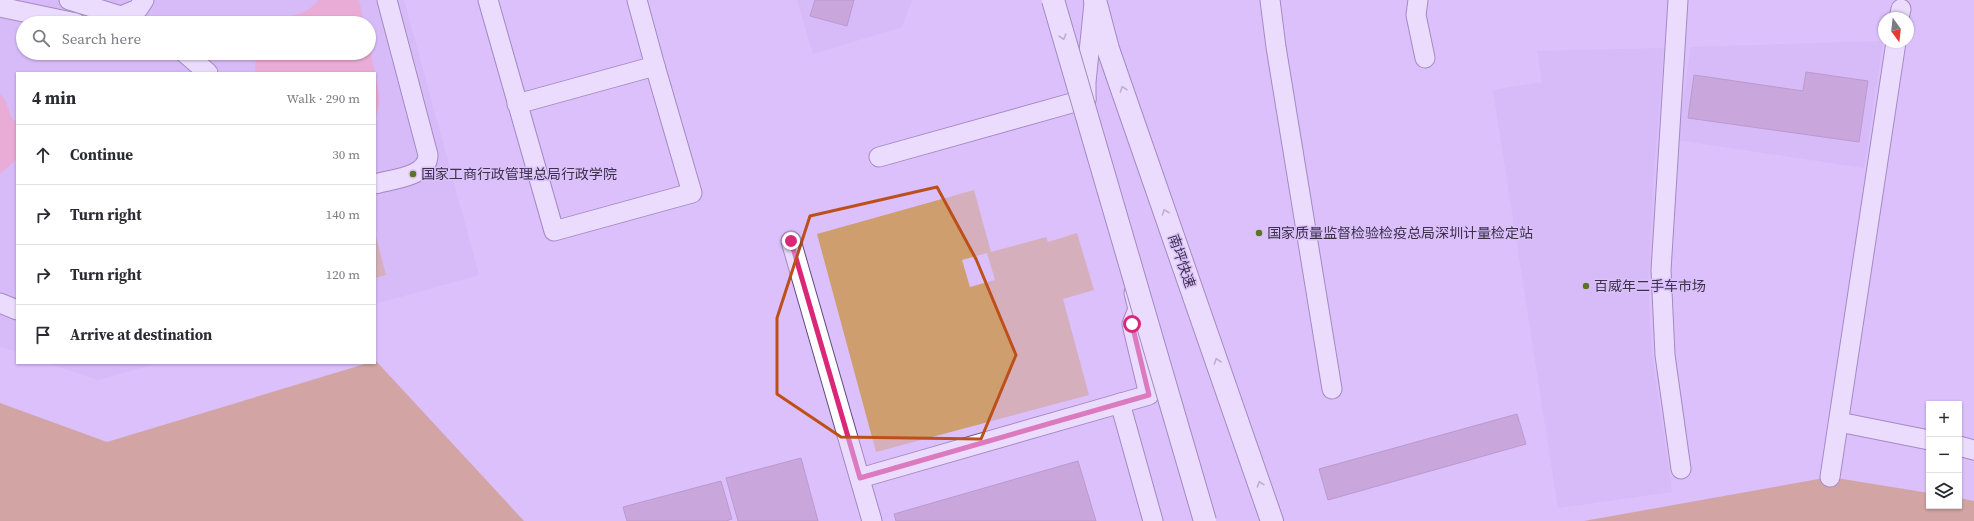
<!DOCTYPE html>
<meta charset="utf-8">
<style>
:root{--surface:#fff;--page:#f7f7f7;--text:#2b2b33;--muted:#7c7c81;--line:#e1e1e2}
body{margin:0;font-family:"Source Serif 4","Noto Sans SC",serif;background:var(--page);color:var(--text)}
.controls{position:absolute;right:12px;bottom:12px;display:grid;overflow:hidden;border-radius:0px;box-shadow:0 1px 3px #0004}
.controls button{width:36px;height:36px;display:grid;place-items:center;padding:0;border:0;border-bottom:1px solid var(--line);background:var(--surface);color:var(--text);font:20px sans-serif}
.compass{position:absolute;left:1878px;top:12px;width:36px;height:36px;border-radius:50%;background:var(--surface);box-shadow:0 1px 3px #0004;rotate:165deg}
.stop{position:absolute;width:12px;height:12px;margin:-9px;border:3px solid #db2777;border-radius:50%;background:#fff}
.stop.end{background:#db2777;border-color:#fff;box-shadow:0 1px 4px #0008}
.list{margin:0;padding:0;list-style:none}
h2{display:flex;justify-content:space-between;align-items:center;height:52px;margin:0;padding:0 16px;font-size:17px}
h2 small{font-size:13px;font-weight:400;color:var(--muted)}
.list li{display:grid;grid-template-columns:26px 1fr auto;gap:12px;align-items:center;box-sizing:border-box;height:60px;padding:0 16px;border-top:1px solid var(--line)}
.list b{display:block;font-size:15px;white-space:nowrap}
.list em{font-size:13px;font-style:normal;color:var(--muted)}
.icon{flex:none;width:22px;height:22px;fill:none;stroke:currentColor;stroke-width:2;stroke-linecap:round;stroke-linejoin:round}
.map{position:relative;flex:none;width:1974px;height:521px;overflow:hidden}
.search{position:absolute;background:var(--surface);box-shadow:0 1px 3px #0004;left:16px;top:16px;width:360px;height:44px;display:flex;align-items:center;gap:10px;box-sizing:border-box;padding:0 14px;border-radius:22px;color:var(--muted);font-size:15px}
.panel{position:absolute;background:var(--surface);box-shadow:0 1px 3px #0004;left:16px;top:72px;width:360px;height:292px;border-radius:0px}
.map>svg:first-child{display:block}
.built{fill:#d2b4f4;fill-rule:evenodd}
.green{fill:#ce9e6f;fill-rule:evenodd}
.forest{fill:#c88438}
.water{fill:#f894ab}
.building{fill:#b487b5;stroke:#966a97}
.lines{fill:none;stroke-linecap:round;stroke-linejoin:round}
.minor-casing{stroke:#624a7d;stroke-width:21}
.highway-casing{stroke:#624a7d;stroke-width:24}
.minor{stroke:#fff;stroke-width:19}
.highway{stroke:#fff;stroke-width:22}
.highway-bridge-casing{stroke:#624a7d;stroke-width:24;stroke-linecap:butt}
.highway-bridge{stroke:#fff;stroke-width:22}
.oneway{stroke:#9d98a4}
.route{stroke:#db2777;stroke-width:5}
.marked{fill:none;stroke:#bd4f1b;stroke-width:3;stroke-linejoin:round}
.poi-dot{fill:#5b7426;stroke:#dbc0fb;stroke-width:1.5}
.labels{text-anchor:middle;dominant-baseline:central;stroke-width:3;stroke-linejoin:round;paint-order:stroke}
.poi-label{font-size:14px;fill:#3b3148;stroke:#dbc0fb;text-anchor:start}
.street-label{font-size:14px;fill:#3b3148;stroke:#dbc0fb}
</style>
<div class="map">
<svg width="1974" height="521" viewBox="0 0 1974 521">
<rect width="100%" height="100%" fill="#dbc0fb"/>
<g class="built">
<path d="M0,0h404l75,275 -104,29v-231h-358v279l-17,-5zM23,23h346v30h-346z"/>
<path d="M797,0h115l-10,27 -89,27z"/>
<path d="M1883,41l-19,127 -187,-28 14,-93z"/>
<path d="M1664,48l-11,134 -4,88v38l3,48 20,136 -114,16 -65,-418 49,-8 -5,-31z"/>
<path d="M48,363h111l-61,17z"/>
</g>
<g class="green">
<path d="M974,190l17,62 55,-15 2,5 29,-9 17,57 -31,9 26,96 -213,57 -59,-218zM987,253l8,27 -25,7 -8,-27z"/>
<path d="M375,233l11,42 -11,3z"/>
</g>
<g class="forest">
<path d="M376,361l148,160h-524v-118l107,39 261,-79h7z"/>
<path d="M1830,477l99,16v13h30v-8l15,3v20h-390z"/>
</g>
<g class="water">
<path d="M318,0h41l5,23h-104c19,-9 45,-3 58,-23z"/>
<path d="M369,46l6,27h-120l1,-20h113z"/>
<path d="M375,74c3,16 8,29 0,44z"/>
<path d="M0,94l5,6 7,19 5,2v38l-17,15z"/>
</g>
<g class="building">
<path d="M815,0h39l-7,26 -37,-10z"/>
<path d="M1806,72l62,9 -9,61 -171,-24 6,-43 109,16z"/>
<path d="M1517,414l9,30 -198,56 -9,-31z"/>
<path d="M801,458l17,63h-80l-12,-43z"/>
<path d="M1078,461l18,60h-200l-2,-7z"/>
<path d="M721,481l11,38 -6,2h-99l-4,-14z"/>
</g>
<g class="lines">
<g class="minor-casing">
<g id="minor">
<path d="M69,0l52,16 17,-7 6,-9"/>
<path d="M488,0l66,231 138,-38 -37,-127"/>
<path d="M1270,0l6,47 56,342"/>
<path d="M1418,0l-2,15 9,43"/>
<path d="M1678,0l-17,270 4,85 16,114"/>
<path d="M0,7l76,16"/>
<path d="M1899,18l2,-9"/>
<path d="M185,53l23,20"/>
<path d="M1086,100v-18l8,-79"/>
<path d="M517,104l138,-38 -18,-66"/>
<path d="M879,157l207,-58"/>
<path d="M375,184c17,-5 53,-7 53,-29l-41,-155"/>
<path d="M791,241l81,280"/>
<path d="M0,303l17,7"/>
<path d="M1120,403l33,118"/>
<path d="M1839,422l90,18"/>
<path d="M1959,446l15,4"/>
<path d="M1830,477l66,-435"/>
<path d="M860,478l289,-83 -17,-71 6,-15 -4,-16"/>
</g>
</g>
<g class="highway-casing">
<path id="highway" d="M1095,0l13,49 164,472"/>
</g>
<use href="#minor" class="minor"/>
<use href="#highway" class="highway"/>
<g class="highway-bridge-casing">
<path id="highway-bridge" d="M1053,0l152,521"/>
</g>
<use href="#highway-bridge" class="highway-bridge"/>
</g>
<defs><path id="oneway-chevron" d="M-2-3.5L2.5 0L-2 3.5" fill="none" stroke-width="1.6" stroke-linecap="round" stroke-linejoin="round"/></defs>
<g class="oneway">
<use href="#oneway-chevron" transform="translate(1063 37) rotate(74)"/>
<use href="#oneway-chevron" transform="translate(1123 89) rotate(-109)"/>
<use href="#oneway-chevron" transform="translate(1165 212) rotate(-109)"/>
<use href="#oneway-chevron" transform="translate(1217 361) rotate(-109)"/>
<use href="#oneway-chevron" transform="translate(1260 484) rotate(-109)"/>
</g>
<g class="lines">
<path class="route" d="M791,241l69,237 289,-83 -17,-71"/>
</g>
<path d="M0 0H1974V521H0ZM937,187l39,72 40,96 -35,84 -140,-2 -64,-43v-76l33,-102z" fill="#dbc0fb" fill-opacity=".55" fill-rule="evenodd"/>
<path class="marked" d="M937,187l39,72 40,96 -35,84 -140,-2 -64,-43v-76l33,-102z"/>
<g class="poi-dot">
<circle cx="413" cy="174" r="4"/>
<circle cx="1259" cy="233" r="4"/>
<circle cx="1586" cy="286" r="4"/>
</g>
<g class="labels">
<g class="poi-label">
<text x="421" y="174">国家工商行政管理总局行政学院</text>
<text x="1267" y="233">国家质量监督检验检疫总局深圳计量检定站</text>
<text x="1594" y="286">百威年二手车市场</text>
</g>
<g class="street-label">
<text transform="translate(1182 261) rotate(71)">南坪快速</text>
</g>
</g>
</svg>
<div class="controls">
<button>+</button>
<button>−</button>
<button><svg class="icon" aria-label="layers" viewBox="0 0 24 24"><path d="M12 4l9 5-9 5-9-5zM3 14l9 5 9-5"/></svg></button>
</div>
<svg class="compass" viewBox="-18 -18 36 36"><path d="M0-13l5 13h-10z" fill="#e53935"/><path d="M0 13l5-13h-10z" fill="#7c7c81"/></svg>
<div class="stop" style="left:1132px;top:324px"></div>
<div class="stop end" style="left:791px;top:241px"></div>
<div class="search"><svg class="icon" aria-label="search" viewBox="0 0 24 24"><circle cx="10" cy="10" r="6"/><path d="M15 15l6 6"/></svg>Search here</div>
<section class="panel">
<h2>4 min<small>Walk · 290 m</small></h2>
<ul class="list">
<li><svg class="icon" aria-label="ahead" viewBox="0 0 24 24"><path d="M12 20V5M6 11l6-6 6 6"/></svg><div><b>Continue</b></div><em>30 m</em></li>
<li><svg class="icon" aria-label="right" viewBox="0 0 24 24"><path d="M7 20v-9h11M14 6l5 5-5 5"/></svg><div><b>Turn right</b></div><em>140 m</em></li>
<li><svg class="icon" aria-label="right" viewBox="0 0 24 24"><path d="M7 20v-9h11M14 6l5 5-5 5"/></svg><div><b>Turn right</b></div><em>120 m</em></li>
<li><svg class="icon" aria-label="arrive" viewBox="0 0 24 24"><path d="M6 21V4h12l-3 4 3 4H6"/></svg><div><b>Arrive at destination</b></div></li>
</ul>
</section>
</div>
